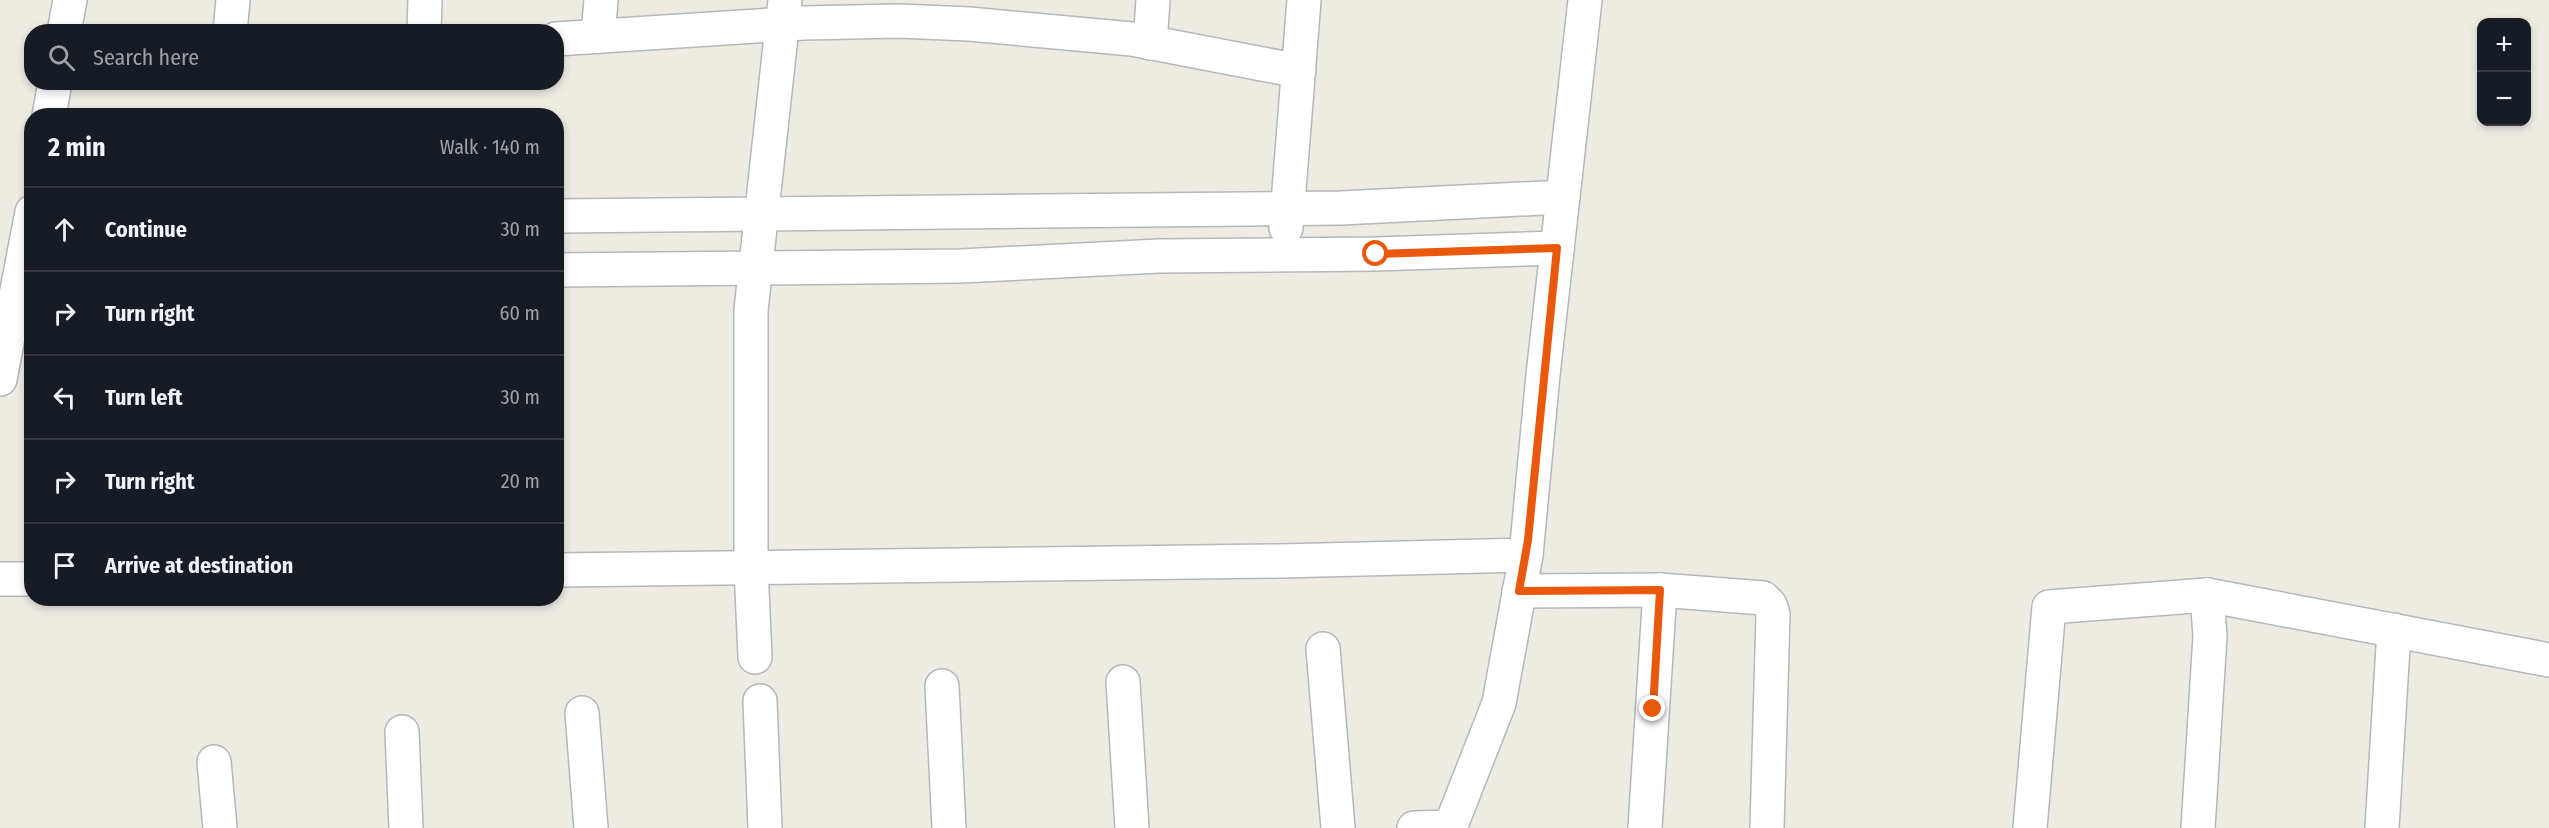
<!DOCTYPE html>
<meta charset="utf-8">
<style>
:root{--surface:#171b24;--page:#242831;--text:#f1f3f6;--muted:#9ea1a6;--line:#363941}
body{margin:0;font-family:"Fira Sans Condensed",sans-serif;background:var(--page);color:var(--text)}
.controls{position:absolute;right:18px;top:18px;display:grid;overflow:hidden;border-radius:12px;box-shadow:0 3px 9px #0003}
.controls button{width:54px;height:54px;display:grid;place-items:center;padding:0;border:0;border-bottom:2px solid var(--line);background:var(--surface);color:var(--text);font:30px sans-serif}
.stop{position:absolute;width:18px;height:18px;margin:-14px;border:4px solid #ea580c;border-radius:50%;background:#fff}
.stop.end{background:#ea580c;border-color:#fff;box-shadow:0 2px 6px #0008}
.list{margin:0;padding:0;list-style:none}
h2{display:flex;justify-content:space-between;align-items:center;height:78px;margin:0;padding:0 24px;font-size:26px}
h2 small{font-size:20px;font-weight:400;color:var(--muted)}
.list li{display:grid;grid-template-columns:39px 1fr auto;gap:18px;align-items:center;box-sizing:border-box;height:84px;padding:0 24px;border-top:2px solid var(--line)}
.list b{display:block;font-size:22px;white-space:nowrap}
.list em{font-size:20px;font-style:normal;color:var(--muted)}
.icon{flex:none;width:33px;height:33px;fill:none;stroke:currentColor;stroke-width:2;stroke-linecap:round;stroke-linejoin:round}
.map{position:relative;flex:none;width:2549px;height:828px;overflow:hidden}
.search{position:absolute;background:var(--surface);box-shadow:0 3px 9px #0003;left:24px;top:24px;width:540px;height:66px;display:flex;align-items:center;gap:15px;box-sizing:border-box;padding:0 21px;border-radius:24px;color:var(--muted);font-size:22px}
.panel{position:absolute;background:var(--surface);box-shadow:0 3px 9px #0003;left:24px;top:108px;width:540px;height:498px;border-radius:24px}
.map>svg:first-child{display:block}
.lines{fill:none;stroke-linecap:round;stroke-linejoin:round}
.street-casing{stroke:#b4b7bb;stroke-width:36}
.street{stroke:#fff;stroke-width:33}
.route{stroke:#ea580c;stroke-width:8}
</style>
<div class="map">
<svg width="2549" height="828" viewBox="0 0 2549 828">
<rect width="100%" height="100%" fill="#eeebe3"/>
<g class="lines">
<g class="street-casing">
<g id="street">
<path d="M64,32l6,-32"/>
<path d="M230,32l3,-32"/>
<path d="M424,32l1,-32"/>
<path d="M598,36l3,-36"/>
<path d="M556,39l247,-16 96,-2 70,3 163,15 167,32"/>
<path d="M1150,43l3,-43"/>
<path d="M49,116l6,-34"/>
<path d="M556,216l785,-8 222,-11"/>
<path d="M1286,228l18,-228"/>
<path d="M556,270l405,-4 198,-10 217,-2 181,-6"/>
<path d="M0,379l32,-167"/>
<path d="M556,570l724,-9 246,-6"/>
<path d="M0,579h32"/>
<path d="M1519,591l141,-1 103,8 7,7 3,9 -6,214"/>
<path d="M1323,649l15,179"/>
<path d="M755,657l-4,-90v-257l34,-310"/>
<path d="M1123,682l9,146"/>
<path d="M942,686l7,142"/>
<path d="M760,701l5,127"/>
<path d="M582,713l9,115"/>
<path d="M402,732l4,96"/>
<path d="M214,762l6,66"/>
<path d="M1414,828l36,-1"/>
<path d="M1450,828l49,-125 27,-148 17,-180 42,-375"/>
<path d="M1645,828l15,-238"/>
<path d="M2030,828l19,-221 158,-12 342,65"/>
<path d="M2198,828l12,-192 -3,-41"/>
<path d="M2382,828l12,-198"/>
</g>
</g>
<use href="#street" class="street"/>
</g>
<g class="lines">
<path class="route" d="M1376,254l181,-6 -29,292 -9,51 141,-1 -7,119"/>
</g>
</svg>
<div class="controls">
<button>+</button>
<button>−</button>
</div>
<div class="stop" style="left:1376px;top:254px"></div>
<div class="stop end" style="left:1653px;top:709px"></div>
<div class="search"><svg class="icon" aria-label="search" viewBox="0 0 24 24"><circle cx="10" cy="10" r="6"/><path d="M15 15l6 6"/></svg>Search here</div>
<section class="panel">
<h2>2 min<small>Walk · 140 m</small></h2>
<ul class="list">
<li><svg class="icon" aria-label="ahead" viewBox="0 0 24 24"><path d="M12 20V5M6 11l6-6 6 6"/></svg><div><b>Continue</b></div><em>30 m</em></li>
<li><svg class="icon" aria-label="right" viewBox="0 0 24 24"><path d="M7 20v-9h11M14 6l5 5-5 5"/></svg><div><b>Turn right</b></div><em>60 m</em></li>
<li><svg class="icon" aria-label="left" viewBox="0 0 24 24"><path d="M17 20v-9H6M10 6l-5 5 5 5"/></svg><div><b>Turn left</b></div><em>30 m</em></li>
<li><svg class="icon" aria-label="right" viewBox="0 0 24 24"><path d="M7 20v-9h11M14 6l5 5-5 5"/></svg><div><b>Turn right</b></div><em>20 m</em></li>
<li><svg class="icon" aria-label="arrive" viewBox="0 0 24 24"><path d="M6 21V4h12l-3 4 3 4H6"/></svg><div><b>Arrive at destination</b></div></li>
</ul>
</section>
</div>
